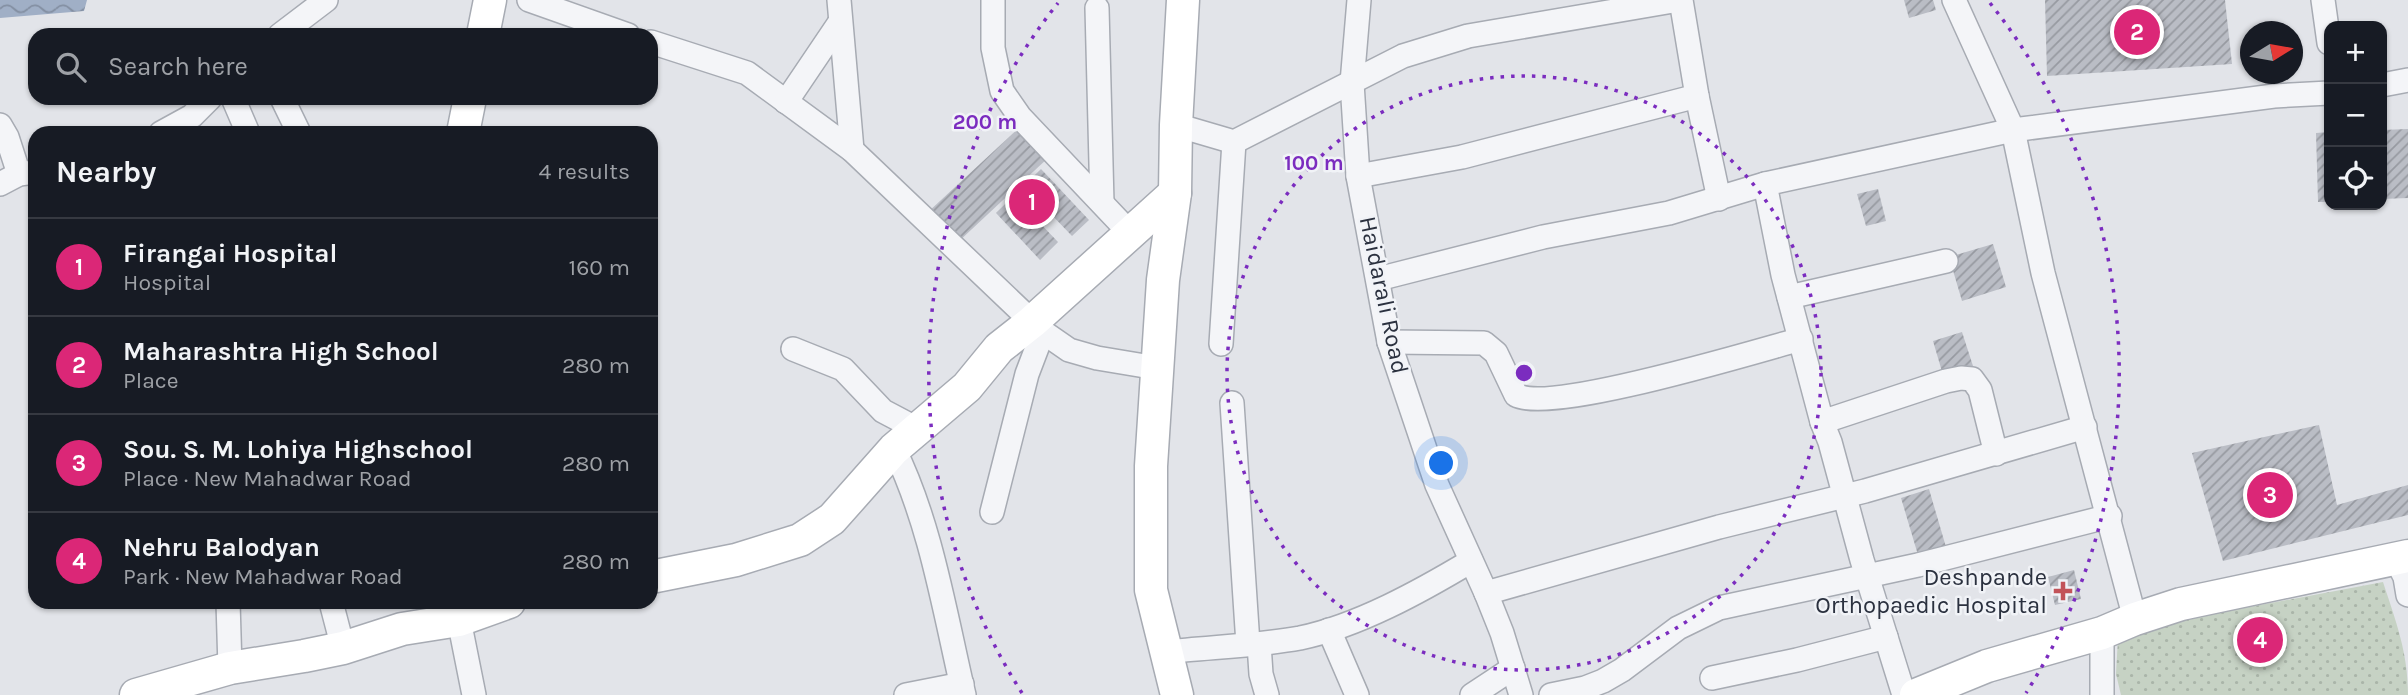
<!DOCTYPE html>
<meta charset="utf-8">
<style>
:root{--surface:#171b24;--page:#242831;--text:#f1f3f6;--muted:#9ea1a6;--line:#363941;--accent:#db2777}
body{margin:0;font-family:Karla,sans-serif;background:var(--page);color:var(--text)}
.controls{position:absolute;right:21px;top:21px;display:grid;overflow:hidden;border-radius:14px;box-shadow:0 2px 5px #0004}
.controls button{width:63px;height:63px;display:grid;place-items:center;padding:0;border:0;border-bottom:2px solid var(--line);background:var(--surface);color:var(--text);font:35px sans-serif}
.compass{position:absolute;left:2240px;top:21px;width:63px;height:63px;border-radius:50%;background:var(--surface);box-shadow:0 2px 5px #0004;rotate:79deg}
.you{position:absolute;left:1442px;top:464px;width:24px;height:24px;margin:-18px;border:5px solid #fff;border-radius:50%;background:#1a73e8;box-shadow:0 0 0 10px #1a73e833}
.badge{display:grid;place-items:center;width:46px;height:46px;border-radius:50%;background:var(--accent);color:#fff;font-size:23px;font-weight:700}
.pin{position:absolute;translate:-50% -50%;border:4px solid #fff;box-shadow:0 2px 7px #0006}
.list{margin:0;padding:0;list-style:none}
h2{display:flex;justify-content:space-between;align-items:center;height:91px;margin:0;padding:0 28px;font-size:30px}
h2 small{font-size:23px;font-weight:400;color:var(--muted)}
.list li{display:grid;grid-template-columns:46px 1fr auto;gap:21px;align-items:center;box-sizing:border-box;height:98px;padding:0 28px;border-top:2px solid var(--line)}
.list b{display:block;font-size:26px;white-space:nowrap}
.list p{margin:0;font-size:23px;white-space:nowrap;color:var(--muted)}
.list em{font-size:23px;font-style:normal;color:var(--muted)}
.icon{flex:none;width:38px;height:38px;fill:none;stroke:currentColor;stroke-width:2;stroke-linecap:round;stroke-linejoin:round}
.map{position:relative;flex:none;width:2408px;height:695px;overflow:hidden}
.search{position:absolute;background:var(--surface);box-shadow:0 2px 5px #0004;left:28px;top:28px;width:630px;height:77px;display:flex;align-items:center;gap:18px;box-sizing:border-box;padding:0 24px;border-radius:21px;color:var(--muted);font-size:26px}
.panel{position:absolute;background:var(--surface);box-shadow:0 2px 5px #0004;left:28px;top:126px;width:630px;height:483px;border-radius:21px}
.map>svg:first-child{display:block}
.garden{fill:url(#garden-dots)}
.water{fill:url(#water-waves)}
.building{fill:url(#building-hatch)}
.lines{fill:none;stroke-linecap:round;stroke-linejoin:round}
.street-casing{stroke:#a7abb3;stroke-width:26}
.secondary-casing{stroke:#a7abb3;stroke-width:35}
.street{stroke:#f4f5f8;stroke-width:23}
.secondary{stroke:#fff;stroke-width:32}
.ring{fill:none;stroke:#7b2cbf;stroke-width:3.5;stroke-dasharray:3.5 7}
.poi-dot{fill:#c25359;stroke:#f1f3f7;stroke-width:2.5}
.labels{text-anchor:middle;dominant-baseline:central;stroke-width:5;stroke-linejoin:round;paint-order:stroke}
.street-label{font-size:24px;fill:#2b313f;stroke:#f1f3f7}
.poi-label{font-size:24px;fill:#2b313f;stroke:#f1f3f7;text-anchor:end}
.centre{fill:#7b2cbf;stroke:#f1f3f7;stroke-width:3.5}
.ring-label{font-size:21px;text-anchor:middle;font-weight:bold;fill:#7b2cbf;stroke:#f1f3f7;stroke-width:5;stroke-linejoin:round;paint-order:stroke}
</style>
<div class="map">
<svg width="2408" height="695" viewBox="0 0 2408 695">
<defs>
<pattern id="garden-dots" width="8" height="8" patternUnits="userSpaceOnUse" patternTransform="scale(1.75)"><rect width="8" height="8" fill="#c6d2c4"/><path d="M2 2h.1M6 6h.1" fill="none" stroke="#aab5a9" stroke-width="1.8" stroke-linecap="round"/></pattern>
<pattern id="water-waves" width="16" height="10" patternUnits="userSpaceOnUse" patternTransform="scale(1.75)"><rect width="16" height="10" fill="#a0afc6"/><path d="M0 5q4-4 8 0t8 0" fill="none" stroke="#838fa2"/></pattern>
<pattern id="building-hatch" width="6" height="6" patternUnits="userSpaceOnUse" patternTransform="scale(1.75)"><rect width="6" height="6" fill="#babdc5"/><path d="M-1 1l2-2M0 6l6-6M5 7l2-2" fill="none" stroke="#979aa1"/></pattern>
</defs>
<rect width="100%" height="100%" fill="#e2e4e9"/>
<path class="garden" d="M2383,582c13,40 25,70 25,113h-287l-5,-21 2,-36 62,-18z"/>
<path class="water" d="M0,0h87l-3,11 -84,7z"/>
<g class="building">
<path d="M1904,0h29l3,10 -27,8z"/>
<path d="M2045,0h180l7,64 -185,12z"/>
<path d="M1021,126l28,31 -93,87 -29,-31z"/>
<path d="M2408,129v69l-26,1v-69z"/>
<path d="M2329,132v70h-11l-2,-69z"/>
<path d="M1041,169l48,51 -17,16 -26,-27 -10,10 22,23 -18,18 -44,-47z"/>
<path d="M1878,189l8,32 -20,5 -9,-32z"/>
<path d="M1993,244l13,43 -44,14 -13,-44z"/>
<path d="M1962,332l11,34 -30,9 -10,-34z"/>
<path d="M2319,425l18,80 71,-20v30l-185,46 -31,-108z"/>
<path d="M1929,489l17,58 -28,8 -17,-57z"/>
<path d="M2074,570l7,29 -26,6 -7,-28z"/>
</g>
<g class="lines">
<g class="street-casing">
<g id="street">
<path d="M529,0l99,35"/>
<path d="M839,0l13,150"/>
<path d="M993,0v48l9,43 18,26 110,116"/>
<path d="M1359,0l-7,83 6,93 31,166 48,143 49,108 16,40 19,62"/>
<path d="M1681,0l16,96 22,103"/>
<path d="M1954,0l59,130 30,143 92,346"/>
<path d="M2323,0l6,43"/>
<path d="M1097,8l5,195"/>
<path d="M280,35l46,-35"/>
<path d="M651,42l96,31 105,77 191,182 26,18 28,8 60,10"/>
<path d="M2382,85l26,-5"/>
<path d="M233,98l15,35"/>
<path d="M282,98l17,35"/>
<path d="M786,102l54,-80"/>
<path d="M0,125l7,12 12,37"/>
<path d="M1176,125l58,17 169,-86 65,-20 211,-36"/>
<path d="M161,133l31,-17 18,-18"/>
<path d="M1358,176l104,-19 235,-61"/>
<path d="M0,184l19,-10 16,-2"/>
<path d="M1765,184l18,91 39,147 8,20 32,118 42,135"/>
<path d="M1378,279l165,-42 126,-24 96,-29 248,-54 261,-34 55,-3"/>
<path d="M1789,297l157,-36"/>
<path d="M1389,342l95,1 12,10 20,42c35,19 237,-43 285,-56"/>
<path d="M1221,344l13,-202"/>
<path d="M793,349l50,20 40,42 36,19"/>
<path d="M1232,403l16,241"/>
<path d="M1822,422l124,-41 15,-3 11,1 8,11 16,64"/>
<path d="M894,449c37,75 51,165 70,246"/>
<path d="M992,512l35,-138 16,-42"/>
<path d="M2395,557l10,20 3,18"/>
<path d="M1486,593l233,-66 146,-36 220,-64"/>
<path d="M228,602l2,66"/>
<path d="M331,602l12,46"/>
<path d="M459,620l15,75"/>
<path d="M1329,630l28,65"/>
<path d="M2102,633v62"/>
<path d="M1259,644l2,30 6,21"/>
<path d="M1166,652c45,-5 90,-6 134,-14 58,-12 121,-47 171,-77"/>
<path d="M1712,678l85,-18 89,-23"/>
<path d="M906,695l56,-11"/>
<path d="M1472,695l41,-27"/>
<path d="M1551,695l34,-7 18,-7 19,-11 56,-42 41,-20 199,-43 192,-49"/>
</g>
</g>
<g class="secondary-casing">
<g id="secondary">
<path d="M483,35l7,-35"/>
<path d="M463,133l7,-35"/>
<path d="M651,577l85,-17 64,-20 32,-21 62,-70 73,-62 32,-39 33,-26 143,-129"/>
<path d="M136,695l94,-27 74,-12 39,-8 59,-19 57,-9 50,-18"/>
<path d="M1177,695l-26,-105v-124l12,-186 12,-87 1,-68 7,-125"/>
<path d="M1916,695l71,-29 115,-33 33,-14 46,-15 227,-48"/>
</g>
</g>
<use href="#street" class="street"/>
<use href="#secondary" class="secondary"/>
</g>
<g class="ring">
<circle cx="1524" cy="373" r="297"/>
<path d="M1022 693A595 595 0 0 1 1058 3M1990 3A595 595 0 0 1 2026 693"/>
</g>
<path class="poi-dot" d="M2059.5 580.5h7v7h7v7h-7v7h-7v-7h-7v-7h7z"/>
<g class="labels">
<g class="street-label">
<text transform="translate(1384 295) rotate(78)">Haidarali Road</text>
</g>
<g class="poi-label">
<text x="2047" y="577">Deshpande<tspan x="2047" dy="28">Orthopaedic Hospital</tspan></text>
</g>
</g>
<circle cx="1524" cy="373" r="10" class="centre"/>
<g class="ring-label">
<text x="985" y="129">200 m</text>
<text x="1314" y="170">100 m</text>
</g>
</svg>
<div class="controls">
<button>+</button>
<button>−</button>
<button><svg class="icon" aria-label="locate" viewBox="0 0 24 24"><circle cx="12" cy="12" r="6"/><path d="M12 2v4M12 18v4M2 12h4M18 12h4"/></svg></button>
</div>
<svg class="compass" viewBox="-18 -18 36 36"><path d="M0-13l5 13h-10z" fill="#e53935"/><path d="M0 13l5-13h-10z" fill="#9ea1a6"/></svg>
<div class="you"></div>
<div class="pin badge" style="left:1032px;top:202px">1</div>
<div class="pin badge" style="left:2137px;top:32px">2</div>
<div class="pin badge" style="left:2270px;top:495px">3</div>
<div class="pin badge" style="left:2260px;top:640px">4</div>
<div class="search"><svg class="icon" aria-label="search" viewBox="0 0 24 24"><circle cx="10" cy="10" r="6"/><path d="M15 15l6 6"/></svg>Search here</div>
<section class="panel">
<h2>Nearby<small>4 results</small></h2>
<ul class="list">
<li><span class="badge">1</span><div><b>Firangai Hospital</b><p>Hospital</p></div><em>160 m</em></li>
<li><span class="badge">2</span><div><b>Maharashtra High School</b><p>Place</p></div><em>280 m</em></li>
<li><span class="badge">3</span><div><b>Sou. S. M. Lohiya Highschool</b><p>Place · New Mahadwar Road</p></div><em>280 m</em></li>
<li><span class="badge">4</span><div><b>Nehru Balodyan</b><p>Park · New Mahadwar Road</p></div><em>280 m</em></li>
</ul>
</section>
</div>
